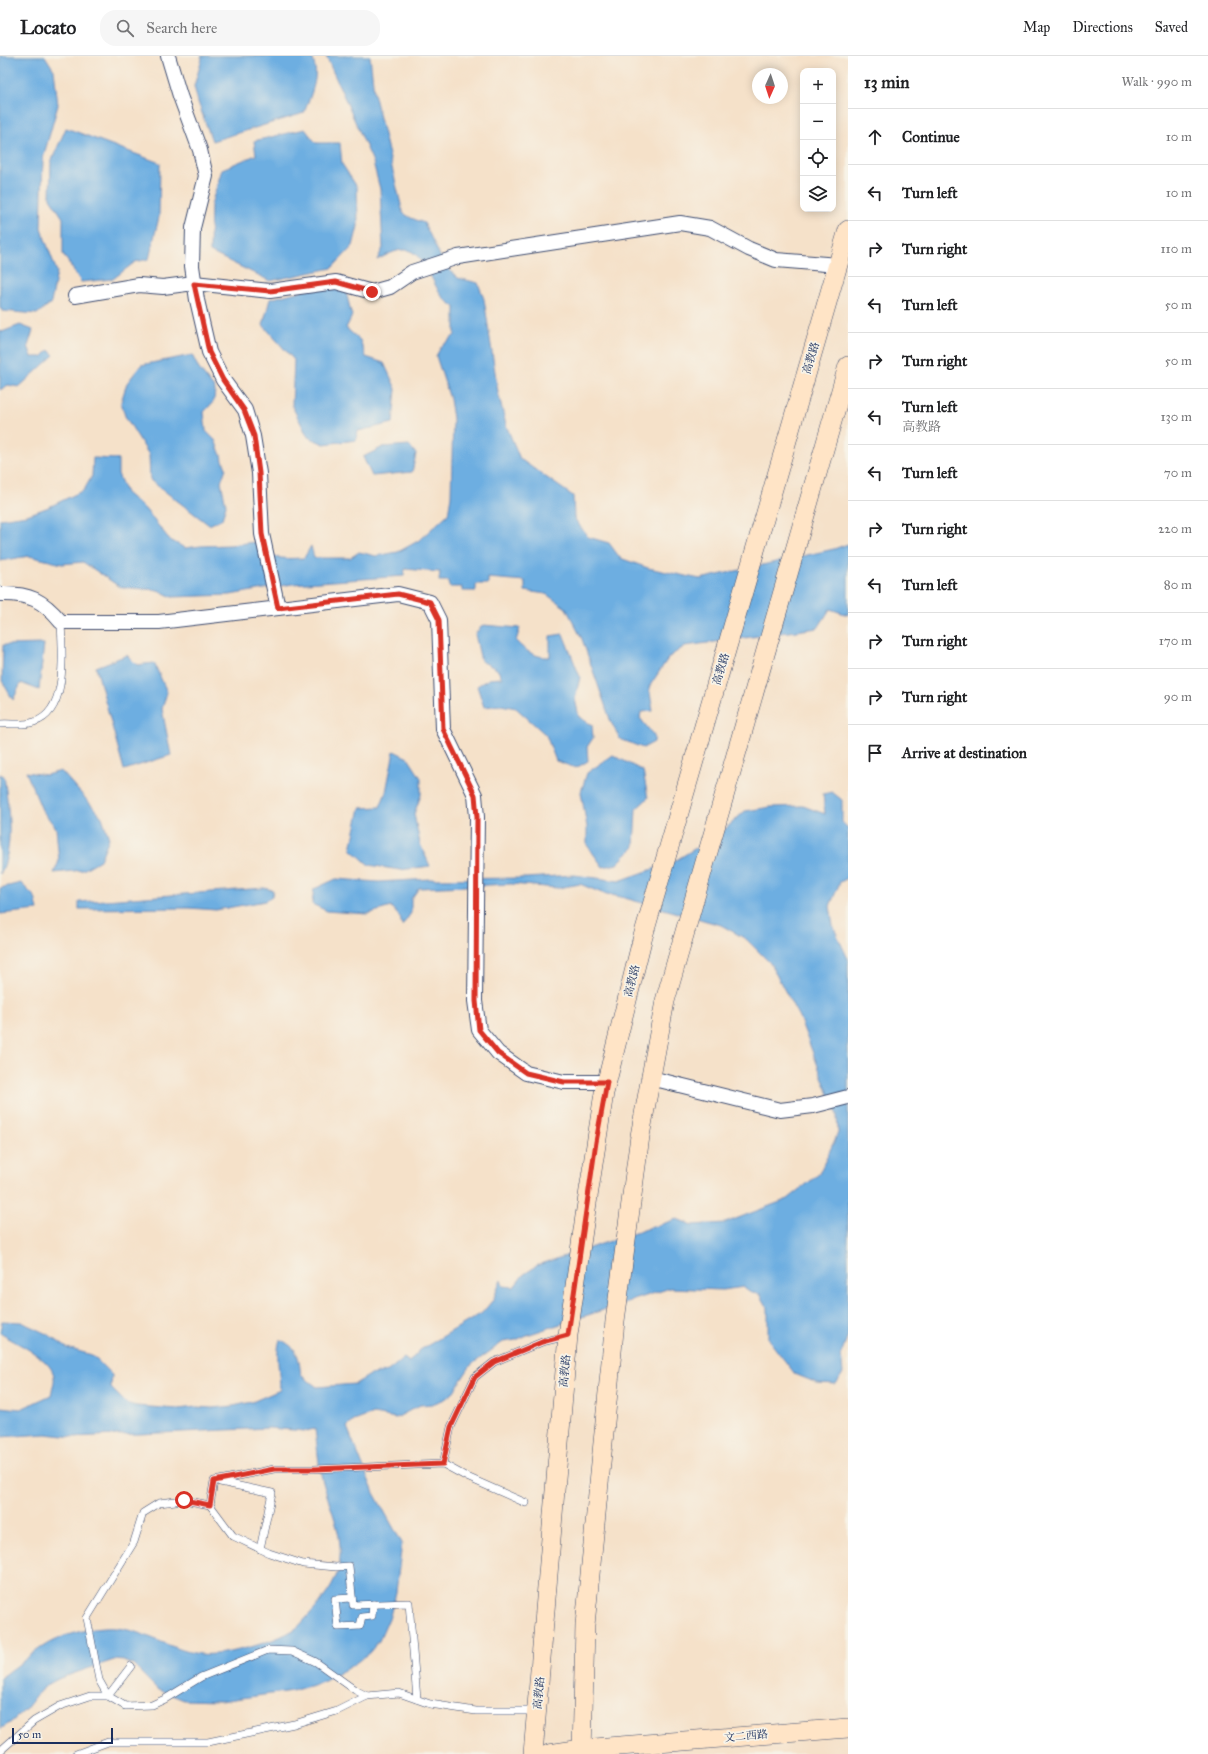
<!DOCTYPE html>
<meta charset="utf-8">
<style>
:root{--surface:#fff;--page:#f6f6f6;--text:#202124;--muted:#757577;--line:#e0e0e0}
body{margin:0;font-family:"IM FELL Great Primer","Noto Serif SC",serif;background:var(--page);color:var(--text)}
.controls{position:absolute;right:12px;top:12px;display:grid;overflow:hidden;border-radius:8px;box-shadow:0 2px 10px #0003}
.controls button{width:36px;height:36px;display:grid;place-items:center;padding:0;border:0;border-bottom:1px solid var(--line);background:var(--surface);color:var(--text);font:20px sans-serif}
.compass{position:absolute;left:752px;top:12px;width:36px;height:36px;border-radius:50%;background:var(--surface);box-shadow:0 2px 10px #0003;rotate:183deg}
.scale{position:absolute;left:12px;bottom:10px;width:101px;box-sizing:border-box;padding-left:4px;border:2px solid #1b2f5e;border-top:0;font-size:11px;line-height:14px;white-space:nowrap;color:#1b2f5e;-webkit-text-stroke:3px #f7f3e8;paint-order:stroke}
.stop{position:absolute;width:12px;height:12px;margin:-9px;border:3px solid #d93025;border-radius:50%;background:#fff}
.stop.end{background:#d93025;border-color:#fff;box-shadow:0 1px 4px #0008}
.list{margin:0;padding:0;list-style:none}
h2{display:flex;justify-content:space-between;align-items:center;height:52px;margin:0;padding:0 16px;font-size:17px}
h2 small{font-size:13px;font-weight:400;color:var(--muted)}
.list li{display:grid;grid-template-columns:26px 1fr auto;gap:12px;align-items:center;box-sizing:border-box;height:56px;padding:0 16px;border-top:1px solid var(--line)}
.list b{display:block;font-size:15px;white-space:nowrap}
.list p{margin:0;font-size:13px;white-space:nowrap;color:var(--muted)}
.list em{font-size:13px;font-style:normal;color:var(--muted)}
.icon{flex:none;width:22px;height:22px;fill:none;stroke:currentColor;stroke-width:2;stroke-linecap:round;stroke-linejoin:round}
.map{position:relative;flex:none;width:848px;height:1698px;overflow:hidden}
header{display:flex;align-items:center;gap:24px;box-sizing:border-box;height:56px;padding:0 20px;background:var(--surface);border-bottom:1px solid var(--line)}
header strong{font-size:19px}
nav{display:flex;gap:22px;margin-inline-start:auto;font-size:14px}
.search{width:280px;height:36px;background:var(--page);display:flex;align-items:center;gap:10px;box-sizing:border-box;padding:0 14px;border-radius:16px;color:var(--muted);font-size:15px}
main{display:flex}
aside{flex:1;background:var(--surface)}
.map>svg:first-child{display:block}
.water{fill:#6daee1;stroke:#446ea0}
.lines{fill:none;stroke-linecap:round;stroke-linejoin:round}
.service-casing{stroke:#3c4a6e;stroke-width:8}
.minor-casing{stroke:#3c4a6e;stroke-width:16}
.secondary-casing{stroke:#3c4a6e;stroke-width:20}
.service{stroke:#fff;stroke-width:7}
.minor{stroke:#fff;stroke-width:14}
.secondary{stroke:#ffe4c6;stroke-width:19}
.route{stroke:#d93025;stroke-width:5}
.labels{text-anchor:middle;dominant-baseline:central;stroke-width:3.5;stroke-linejoin:round;paint-order:stroke}
.street-label{font-size:11px;fill:#1b2f5e;stroke:#f7f3e8}
</style>
<header>
<strong>Locato</strong>
<div class="search"><svg class="icon" aria-label="search" viewBox="0 0 24 24"><circle cx="10" cy="10" r="6"/><path d="M15 15l6 6"/></svg>Search here</div>
<nav><a>Map</a><a>Directions</a><a>Saved</a></nav>
</header>
<main>
<div class="map">
<svg width="848" height="1698" viewBox="0 0 848 1698">
<rect width="100%" height="100%" fill="#f7f3e8"/>
<filter id="ink" filterUnits="userSpaceOnUse"><feTurbulence type="fractalNoise" baseFrequency=".025" numOctaves="2"/><feDisplacementMap in="SourceGraphic" scale="8" xChannelSelector="R" yChannelSelector="G"/><feConvolveMatrix kernelMatrix="1 2 1 2 8 2 1 2 1" color-interpolation-filters="sRGB"/></filter>
<filter id="wash" filterUnits="userSpaceOnUse"><feTurbulence type="fractalNoise" baseFrequency=".012" numOctaves="4" result="noise"/><feDisplacementMap in="SourceGraphic" scale="16" xChannelSelector="R" yChannelSelector="G"/><feGaussianBlur stdDeviation="0.9" result="paint"/><feColorMatrix in="noise" values="0 0 0 0 0 0 0 0 0 0 0 0 0 0 0 0 0 1.4 0 .05"/><feComposite in="paint" operator="in"/></filter>
<g filter="url(#wash)">
<rect width="100%" height="100%" fill="#f5e1c9"/>
<g class="water">
<path d="M0,0h45l9,14 4,35 -15,53 -2,70 16,44 -6,31 -14,11 -35,-3 -2,-4z"/>
<path d="M201,0h110c11,18 -1,40 -7,57l-92,28 -14,-39 -4,-16 8,-27z"/>
<path d="M326,0h44l4,37 29,120 8,5 13,5 21,43 13,12 20,5 6,16 14,93 8,33 14,34 53,37 1,22 14,19 21,6 11,15 28,10 52,11 134,-30 14,-5v71l-18,-6 -12,19 -133,18 -16,11 -20,30 4,24 -12,1 -1,6 14,18v6l-11,6 -23,-9 -9,-17 -29,-83 -16,-31 -20,-14 -21,-3v-10l-37,-3v6h-12v7h-14v-4h-13v-6h-10l1,-9 -35,-3 -1,7 -112,8 -62,11 -58,2 -14,-7 -38,-3 -37,-25 -21,2 -33,-8 -29,5v-42l27,-4 22,-8 35,-17 8,-14 1,-18 25,1v15l8,19 19,16 25,31 15,8 16,-2 29,-1 25,-3c16,18 26,17 49,16l7,-12 3,12h36l9,-6 17,4 22,-4 20,-11 30,-27 3,-18 2,-78 -3,-19 -14,-43 5,-9 14,-12v-28c-5,-4 -11,-7 -14,-12 -8,-12 -19,-44 -35,-45 -10,-1 -21,6 -29,10l6,-12 -3,-59 -7,-27z"/>
<path d="M66,72l94,35 -1,54 -10,42 -14,3 -22,17 -32,3 -18,-28v-36l-13,-20 1,-36z"/>
<path d="M305,73l11,14h24l2,21 15,23 1,39 -5,20 -21,22 -62,13 -60,-29 1,-47 11,-36 34,-14 -2,-14z"/>
<path d="M312,232h33l7,28 -6,12 14,12 6,17 18,6 12,26 -3,34 -35,8 -2,9 -32,4 -16,-7 -16,-31 2,-46 -31,-35 7,-26z"/>
<path d="M20,269l13,5 -5,16 4,11h10l7,-7 5,5 -35,32 -11,-2 -8,5v-60l2,2z"/>
<path d="M192,299l7,14 16,20 -1,12 -10,11 2,19 9,9 11,28 -5,14 5,23 -4,14 -13,6 -59,-45 -1,-25 -24,-39 -4,-14 6,-19 14,-18z"/>
<path d="M409,389l7,9 -4,18 -40,4 -9,-19 20,-10z"/>
<path d="M483,569l37,3 -4,13c9,10 20,17 34,16v-21l13,-2 17,43 -5,22 4,18 13,8 1,13 -6,9 1,14 -12,7 -20,-7 -10,-26 -30,-27 -15,-3 -17,2 -7,-21 12,-7 13,-1 -5,-9 -16,-8 -6,-27z"/>
<path d="M44,588l-5,46 -18,-7 -8,17 -11,-19 1,-36z"/>
<path d="M127,599l10,10 17,-2 13,29 -5,17 9,46 -47,15 -28,-103z"/>
<path d="M394,695l14,7 13,20v17l-7,19 6,30 10,22 -30,4 -31,-5 -18,-16 9,-41 20,-1 6,-15z"/>
<path d="M613,699l30,16 5,27 -12,11 -2,38 -17,17 -14,3 -16,-22v-18l-6,-35 6,-19z"/>
<path d="M61,715l41,46 7,21 -9,22 -17,10 -29,3 5,-12 -3,-33 -14,-18 -16,-38 20,3z"/>
<path d="M0,718l4,2c4,28 11,73 -4,98z"/>
<path d="M832,736l10,8v22l6,6v50l-8,4 -10,24 3,20 15,33v376l-7,19 2,19 -7,11 -19,-1 -22,-9 -27,-35v-31l-8,-14 -8,-1 -8,-6 -22,3 -52,-2 -143,47 -11,5 -13,2 -32,23 -19,29 -7,5 -13,5 -12,1 -24,13 -23,-4 -19,7 -7,6 27,66 28,50 -6,49 -6,24 -11,25 -10,12 -16,12 -30,17 -31,9 -72,10 -36,-1 -27,-11 -24,-24 -9,-4 -10,-1 -54,18 -12,6 -9,8 -14,18 -15,13 -10,6v-51c19,-12 35,-29 55,-38 15,-7 33,-11 49,-12 35,-3 63,22 96,26 24,3 75,-12 95,-25 5,-3 9,-9 13,-13 16,-18 31,-34 32,-59 2,-29 -13,-55 -19,-83 -3,-14 -4,-30 -6,-45l-10,2 -36,-3 -196,9 -27,-3 -46,3v-30l21,2 30,-14c1,-5 4,-13 3,-18 -1,-18 -39,-34 -54,-44l2,-12 19,1 28,13 18,13 25,7 20,20 -1,13 15,15 10,3 42,3 18,-2 17,1 20,-2 19,-4 28,-12c0,-17 -5,-35 0,-51 19,11 18,15 21,36l16,12 38,-3 15,-9 18,-4 16,-13 5,4 11,-12 62,-37 11,-13 8,-20 2,6 11,1 9,-12 15,-10 139,-46 15,6 33,-2 63,-24 31,-25 19,-41 -1,-18 -38,-98 -29,-54 -24,-24 -25,-14 -100,-28 -19,-4 -22,-9 -22,4 -47,-4 -92,4 -8,11v14l-9,13 -2,-9 -9,-10 -24,7 -40,-3 -15,-7 2,-15 22,-10 43,3 51,-3 96,-1 48,-3 45,6 54,-19 49,-30 23,-21 26,-4 32,-1 22,8 -2,-20z"/>
<path d="M21,827l14,14 3,13 -38,4v-26z"/>
<path d="M264,832l9,2 -1,6 -7,5 -49,9 -27,-2 -110,1v-7z"/>
</g>
</g>
<g filter="url(#ink)">
<g class="lines">
<g class="service-casing">
<g id="service">
<path d="M0,668c11,-1 23,2 34,-2 35,-10 28,-72 27,-100"/>
<path d="M443,1408l8,-37 24,-50 19,-15 48,-20 25,-6"/>
<path d="M220,1426l52,11 -12,56"/>
<path d="M352,1542l-17,1 3,28 22,-1 2,-9 10,-1 1,-12"/>
<path d="M131,1610l-23,30 -9,-16 -12,-62 47,-76 9,-29 16,-10 25,-3 26,5"/>
<path d="M417,1643l-8,-96 -56,2 -4,-39 -13,1 -33,-3 -34,-11 -36,-17 -23,-31 4,-24 60,-12h40l129,-5 24,13 59,26"/>
<path d="M0,1695l34,-30 26,-15 30,-10h18l17,10 27,-1 13,-6 36,-22 67,-27 24,1 24,11 39,28 12,6"/>
<path d="M76,1698l32,-12h100l86,-18 43,-13 30,-15 32,-3 31,11 46,7h59"/>
</g>
</g>
<g class="minor-casing">
<g id="minor">
<path d="M168,0l12,40 20,54 6,26 -13,52 -1,38 5,34 12,52 14,28 22,30 8,26 6,37 3,61 16,74"/>
<path d="M75,240l64,-11 24,2 31,-4 76,8 66,-9 36,10 18,-5 22,-15 46,-15 222,-34 30,5 39,21 27,11 62,5"/>
<path d="M0,538c29,-1 43,6 61,28h98l239,-28 32,8 9,18 4,109 32,66 2,22 -2,184 4,29 19,23 28,20 38,9h43"/>
<path d="M651,1022l129,32 33,-4 35,-9"/>
</g>
</g>
<g class="secondary-casing">
<g id="secondary">
<path d="M533,1698l35,-419 17,-119 19,-123 38,-153 206,-710"/>
<path d="M549,1698l33,-5 266,-21"/>
<path d="M582,1698l3,-129 30,-304 25,-185 25,-135 183,-635"/>
</g>
</g>
<use href="#service" class="service"/>
<use href="#minor" class="minor"/>
<use href="#secondary" class="secondary"/>
</g>
</g>
<g class="lines" filter="url(#ink)">
<path class="route" d="M184,1444l26,5 4,-24 60,-12h40l129,-5 8,-37 24,-50 19,-15 48,-20 26,-7 28,-193 11,-60h-43l-38,-9 -28,-20 -19,-23 -3,-29 1,-184 -2,-22 -32,-66 -4,-109 -9,-18 -32,-8 -120,14 -16,-74 -3,-61 -5,-37 -10,-26 -21,-30 -14,-28 -15,-68 76,7 66,-9 36,10"/>
</g>
<g class="labels">
<g class="street-label">
<text transform="translate(811 302) rotate(-74)">高教路</text>
<text transform="translate(721 613) rotate(-74)">高教路</text>
<text transform="translate(632 925) rotate(-76)">高教路</text>
<text transform="translate(565 1315) rotate(-85)">高教路</text>
<text transform="translate(539 1637) rotate(-85)">高教路</text>
<text transform="translate(746 1680) rotate(-5)">文二西路</text>
</g>
</g>
</svg>
<div class="controls">
<button>+</button>
<button>−</button>
<button><svg class="icon" aria-label="locate" viewBox="0 0 24 24"><circle cx="12" cy="12" r="6"/><path d="M12 2v4M12 18v4M2 12h4M18 12h4"/></svg></button>
<button><svg class="icon" aria-label="layers" viewBox="0 0 24 24"><path d="M12 4l9 5-9 5-9-5zM3 14l9 5 9-5"/></svg></button>
</div>
<svg class="compass" viewBox="-18 -18 36 36"><path d="M0-13l5 13h-10z" fill="#e53935"/><path d="M0 13l5-13h-10z" fill="#757577"/></svg>
<div class="scale">50 m</div>
<div class="stop" style="left:184px;top:1444px"></div>
<div class="stop end" style="left:372px;top:236px"></div>
</div>
<aside>
<h2>13 min<small>Walk · 990 m</small></h2>
<ul class="list">
<li><svg class="icon" aria-label="ahead" viewBox="0 0 24 24"><path d="M12 20V5M6 11l6-6 6 6"/></svg><div><b>Continue</b></div><em>10 m</em></li>
<li><svg class="icon" aria-label="left" viewBox="0 0 24 24"><path d="M17 20v-9H6M10 6l-5 5 5 5"/></svg><div><b>Turn left</b></div><em>10 m</em></li>
<li><svg class="icon" aria-label="right" viewBox="0 0 24 24"><path d="M7 20v-9h11M14 6l5 5-5 5"/></svg><div><b>Turn right</b></div><em>110 m</em></li>
<li><svg class="icon" aria-label="left" viewBox="0 0 24 24"><path d="M17 20v-9H6M10 6l-5 5 5 5"/></svg><div><b>Turn left</b></div><em>50 m</em></li>
<li><svg class="icon" aria-label="right" viewBox="0 0 24 24"><path d="M7 20v-9h11M14 6l5 5-5 5"/></svg><div><b>Turn right</b></div><em>50 m</em></li>
<li><svg class="icon" aria-label="left" viewBox="0 0 24 24"><path d="M17 20v-9H6M10 6l-5 5 5 5"/></svg><div><b>Turn left</b><p>高教路</p></div><em>130 m</em></li>
<li><svg class="icon" aria-label="left" viewBox="0 0 24 24"><path d="M17 20v-9H6M10 6l-5 5 5 5"/></svg><div><b>Turn left</b></div><em>70 m</em></li>
<li><svg class="icon" aria-label="right" viewBox="0 0 24 24"><path d="M7 20v-9h11M14 6l5 5-5 5"/></svg><div><b>Turn right</b></div><em>220 m</em></li>
<li><svg class="icon" aria-label="left" viewBox="0 0 24 24"><path d="M17 20v-9H6M10 6l-5 5 5 5"/></svg><div><b>Turn left</b></div><em>80 m</em></li>
<li><svg class="icon" aria-label="right" viewBox="0 0 24 24"><path d="M7 20v-9h11M14 6l5 5-5 5"/></svg><div><b>Turn right</b></div><em>170 m</em></li>
<li><svg class="icon" aria-label="right" viewBox="0 0 24 24"><path d="M7 20v-9h11M14 6l5 5-5 5"/></svg><div><b>Turn right</b></div><em>90 m</em></li>
<li><svg class="icon" aria-label="arrive" viewBox="0 0 24 24"><path d="M6 21V4h12l-3 4 3 4H6"/></svg><div><b>Arrive at destination</b></div></li>
</ul>
</aside>
</main>
